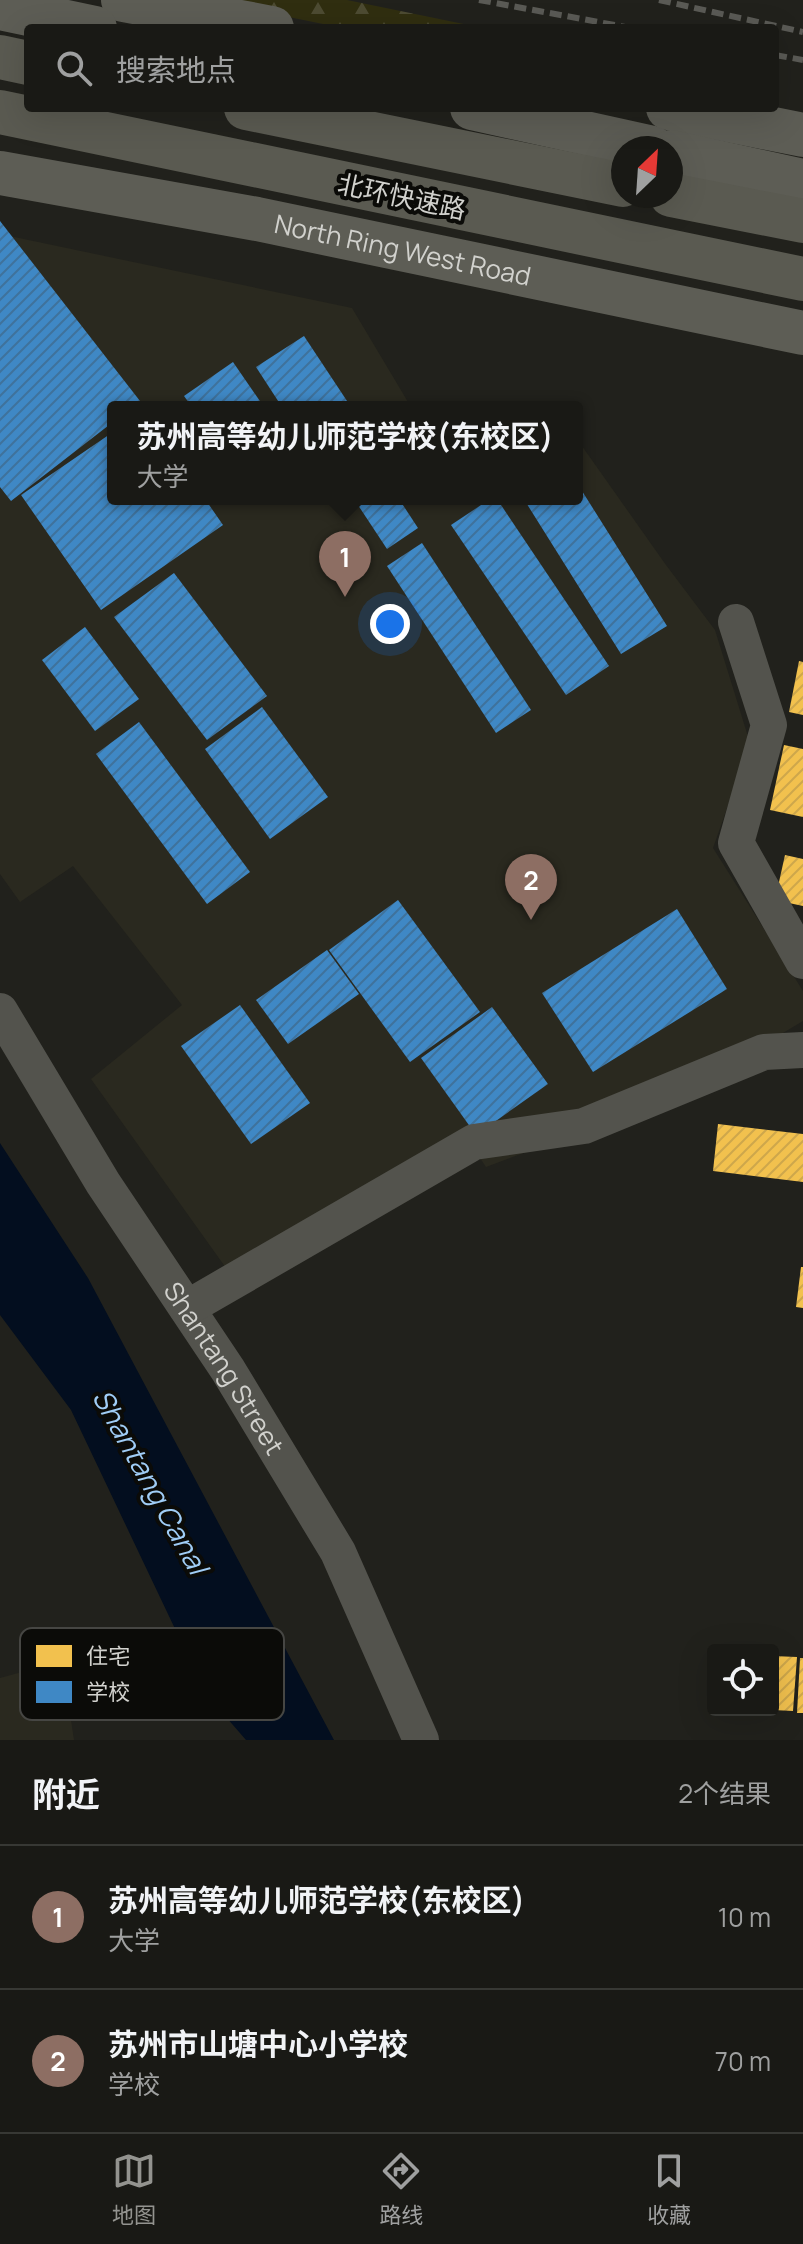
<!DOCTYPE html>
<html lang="zh">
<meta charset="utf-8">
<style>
:root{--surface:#191915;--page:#262622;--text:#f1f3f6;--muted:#9fa0a0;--line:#373834;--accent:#93938f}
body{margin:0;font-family:Manrope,"Noto Sans SC",sans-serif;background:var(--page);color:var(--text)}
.controls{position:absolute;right:24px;bottom:24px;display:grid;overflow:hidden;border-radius:8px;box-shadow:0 8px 32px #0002}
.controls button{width:72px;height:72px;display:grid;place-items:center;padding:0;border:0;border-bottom:2px solid var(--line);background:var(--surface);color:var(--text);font:40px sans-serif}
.compass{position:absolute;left:611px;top:136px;width:72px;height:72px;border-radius:50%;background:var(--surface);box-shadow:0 8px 32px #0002;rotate:25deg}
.you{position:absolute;left:390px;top:624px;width:28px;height:28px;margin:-20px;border:6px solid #fff;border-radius:50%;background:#1a73e8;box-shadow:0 0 0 12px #1a73e833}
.badge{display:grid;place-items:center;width:52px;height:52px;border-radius:50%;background:var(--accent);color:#fff;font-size:26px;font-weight:700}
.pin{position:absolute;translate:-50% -66px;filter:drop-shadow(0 2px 4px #0008)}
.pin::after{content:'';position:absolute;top:42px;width:28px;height:24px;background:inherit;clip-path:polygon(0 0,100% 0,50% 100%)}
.popup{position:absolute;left:107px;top:401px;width:476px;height:104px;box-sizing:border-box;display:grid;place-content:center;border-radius:8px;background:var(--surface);filter:drop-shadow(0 2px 6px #0005);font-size:26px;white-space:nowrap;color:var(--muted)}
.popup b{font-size:30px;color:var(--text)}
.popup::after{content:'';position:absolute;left:50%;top:100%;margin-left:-16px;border:16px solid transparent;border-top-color:var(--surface)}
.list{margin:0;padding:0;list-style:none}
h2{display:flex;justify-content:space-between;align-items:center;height:104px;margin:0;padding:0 32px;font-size:34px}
h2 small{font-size:26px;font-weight:400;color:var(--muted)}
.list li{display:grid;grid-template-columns:52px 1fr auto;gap:24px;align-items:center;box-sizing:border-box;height:144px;padding:0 32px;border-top:2px solid var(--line)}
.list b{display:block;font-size:30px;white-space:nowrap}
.list p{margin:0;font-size:26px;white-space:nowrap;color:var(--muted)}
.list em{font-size:26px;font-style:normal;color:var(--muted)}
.icon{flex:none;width:44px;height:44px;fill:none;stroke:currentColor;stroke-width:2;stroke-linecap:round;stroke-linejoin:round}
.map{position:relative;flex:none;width:803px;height:1740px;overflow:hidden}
.search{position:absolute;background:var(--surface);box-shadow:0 8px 32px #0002;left:24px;right:24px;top:24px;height:88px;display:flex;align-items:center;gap:20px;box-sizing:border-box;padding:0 28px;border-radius:8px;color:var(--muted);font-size:30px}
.sheet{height:392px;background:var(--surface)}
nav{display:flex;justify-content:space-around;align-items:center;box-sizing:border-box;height:112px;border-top:2px solid var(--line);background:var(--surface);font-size:22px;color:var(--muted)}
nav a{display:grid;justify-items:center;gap:4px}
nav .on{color:var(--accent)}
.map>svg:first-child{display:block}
.built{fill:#2a291f}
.forest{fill:url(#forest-firs)}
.water{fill:#030e1f}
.homes{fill:url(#homes-hatch)}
.schools{fill:url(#schools-hatch)}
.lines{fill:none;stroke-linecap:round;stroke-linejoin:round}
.minor{stroke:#53534d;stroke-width:36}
.major{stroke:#5d5d55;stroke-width:44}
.highway{stroke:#5a5a51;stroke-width:44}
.rail{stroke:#5a5a55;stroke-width:6;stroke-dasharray:12 6;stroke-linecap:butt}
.labels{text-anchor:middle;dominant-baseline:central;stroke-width:8;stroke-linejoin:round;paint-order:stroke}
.street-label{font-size:26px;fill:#d1d1cd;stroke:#0b0b08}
.water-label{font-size:28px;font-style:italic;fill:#a0cdf6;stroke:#0b0b08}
.key{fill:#0b0b08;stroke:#464643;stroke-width:2}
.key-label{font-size:22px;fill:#d1d1cd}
</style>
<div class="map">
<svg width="803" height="1740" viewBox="0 0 803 1740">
<defs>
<pattern id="forest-firs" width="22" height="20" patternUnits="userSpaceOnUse" patternTransform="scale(2)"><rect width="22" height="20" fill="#302e10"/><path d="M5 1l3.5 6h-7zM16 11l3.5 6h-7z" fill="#4d4b32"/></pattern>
<pattern id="homes-hatch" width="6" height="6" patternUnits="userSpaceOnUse" patternTransform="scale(2)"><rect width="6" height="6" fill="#f2c14e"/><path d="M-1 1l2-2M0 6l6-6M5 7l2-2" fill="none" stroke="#cea74b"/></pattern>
<pattern id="schools-hatch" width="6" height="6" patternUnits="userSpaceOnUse" patternTransform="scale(2)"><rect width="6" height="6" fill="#3f88c5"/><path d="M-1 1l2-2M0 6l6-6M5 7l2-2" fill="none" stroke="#3f729c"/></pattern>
</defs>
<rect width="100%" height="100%" fill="#21211c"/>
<g class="built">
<path d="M0,234l352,74 59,99h-298v92h353l4,6 9,-6h98v-60l89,126 49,65 35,113 -37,105 90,143v30l-121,72 -196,74 -18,-27 -232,142 -145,-203 91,-74 -109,-139 -53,36 -20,-28z"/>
<path d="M62,1661l12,79h-74v-62z"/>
</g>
<path class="forest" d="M205,0h142l136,28h-140z"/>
<path class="water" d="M0,1143l88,135 246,462h-88l-40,-46 -135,-284 -71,-95z"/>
<g class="homes">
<path d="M799,661l4,1v53l-14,-3z"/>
<path d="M784,745l19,4v68l-33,-7z"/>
<path d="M785,855l18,4v47l-28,-6z"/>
<path d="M718,1124l85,10v48l-90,-11z"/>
<path d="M801,1267h2v41l-7,-1z"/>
<path d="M773,1656l24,1 -4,54 -20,-1z"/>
<path d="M800,1658h3v55h-6z"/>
</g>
<g class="schools">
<path d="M0,221l140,180 -7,6h-20v15l-102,79 -11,-14z"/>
<path d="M304,336l47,71h-69l-26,-40z"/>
<path d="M233,362l31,45h-72l-8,-11z"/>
<path d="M113,432v67h92l18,26 -122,85 -80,-115z"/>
<path d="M577,483l90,143 -46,28 -96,-153 52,-2z"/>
<path d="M354,499h45l19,29 -31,21z"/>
<path d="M490,499h7l112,167 -43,29 -115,-170z"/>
<path d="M422,543l109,167 -35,23 -109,-167z"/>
<path d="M174,573l93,123 -60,44 -93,-123z"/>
<path d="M85,627l54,72 -44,32 -53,-71z"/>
<path d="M262,707l66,90 -58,42 -65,-90z"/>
<path d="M139,722l111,150 -43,32 -111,-150z"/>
<path d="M398,900l82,112 -70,50 -81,-112z"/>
<path d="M677,909l50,80 -134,83 -51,-79z"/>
<path d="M327,950l32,44 -71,50 -32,-44z"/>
<path d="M240,1005l70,98 -59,41 -70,-98z"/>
<path d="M492,1007l56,77 -72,51 -55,-77z"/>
</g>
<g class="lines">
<g class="minor">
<path d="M736,622l33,103 -33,118 67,118"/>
<path id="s1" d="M0,1011l103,172 125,187 110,182 83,188"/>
<path d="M187,1308l287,-166 110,-16 180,-74 39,-2"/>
</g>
<g class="major">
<path d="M123,0l149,28"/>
<path d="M0,8l95,20"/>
<path d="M472,108l181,40"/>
<path d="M668,108l135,27"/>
<path d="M671,152l132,29"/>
<path id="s2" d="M0,173l257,46 546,114"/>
</g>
<g class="highway">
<path d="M0,57l28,6"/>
<path d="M246,108l377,77"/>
<path d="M0,112l803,167"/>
<path d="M671,195l132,26"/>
</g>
<g class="rail">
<path d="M479,0l152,28"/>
<path d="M659,0l144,32"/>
<path d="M775,55l28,5"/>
</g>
</g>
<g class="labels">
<g class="street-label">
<text transform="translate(402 196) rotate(12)">北环快速路</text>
<text stroke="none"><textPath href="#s2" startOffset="410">North Ring West Road</textPath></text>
<text stroke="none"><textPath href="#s1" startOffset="422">Shantang Street</textPath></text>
</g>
<g class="water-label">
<text transform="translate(151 1481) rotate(61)">Shantang Canal</text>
</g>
</g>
<rect x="20" y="1628" width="264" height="92" rx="12" class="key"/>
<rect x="36" y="1645" width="36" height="22" fill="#f2c14e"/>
<rect x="36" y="1681" width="36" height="22" fill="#3f88c5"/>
<g class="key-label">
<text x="86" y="1664">住宅</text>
<text x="86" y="1700">学校</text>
</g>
</svg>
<div class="controls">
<button><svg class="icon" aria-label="locate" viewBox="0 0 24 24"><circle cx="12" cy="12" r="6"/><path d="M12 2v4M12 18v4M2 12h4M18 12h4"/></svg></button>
</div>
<svg class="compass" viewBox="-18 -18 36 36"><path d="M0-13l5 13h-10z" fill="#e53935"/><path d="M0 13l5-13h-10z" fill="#9fa0a0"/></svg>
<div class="you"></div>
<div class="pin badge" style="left:345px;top:597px;background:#8d6e63">1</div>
<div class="popup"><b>苏州高等幼儿师范学校(东校区)</b>大学</div>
<div class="pin badge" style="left:531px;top:920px;background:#8d6e63">2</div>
<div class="search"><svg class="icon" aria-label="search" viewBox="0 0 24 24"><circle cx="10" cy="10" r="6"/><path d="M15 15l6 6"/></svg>搜索地点</div>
</div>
<section class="sheet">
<h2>附近<small>2个结果</small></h2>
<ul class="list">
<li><span class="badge" style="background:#8d6e63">1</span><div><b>苏州高等幼儿师范学校(东校区)</b><p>大学</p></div><em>10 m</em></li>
<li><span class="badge" style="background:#8d6e63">2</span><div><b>苏州市山塘中心小学校</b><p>学校</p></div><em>70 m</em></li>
</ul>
</section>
<nav>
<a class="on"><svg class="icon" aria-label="map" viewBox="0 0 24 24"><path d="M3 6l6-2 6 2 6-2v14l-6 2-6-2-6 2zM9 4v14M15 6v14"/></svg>地图</a>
<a><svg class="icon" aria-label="directions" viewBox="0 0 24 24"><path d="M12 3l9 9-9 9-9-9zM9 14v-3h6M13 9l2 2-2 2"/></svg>路线</a>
<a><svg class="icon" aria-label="saved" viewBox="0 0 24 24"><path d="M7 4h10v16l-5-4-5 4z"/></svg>收藏</a>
</nav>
